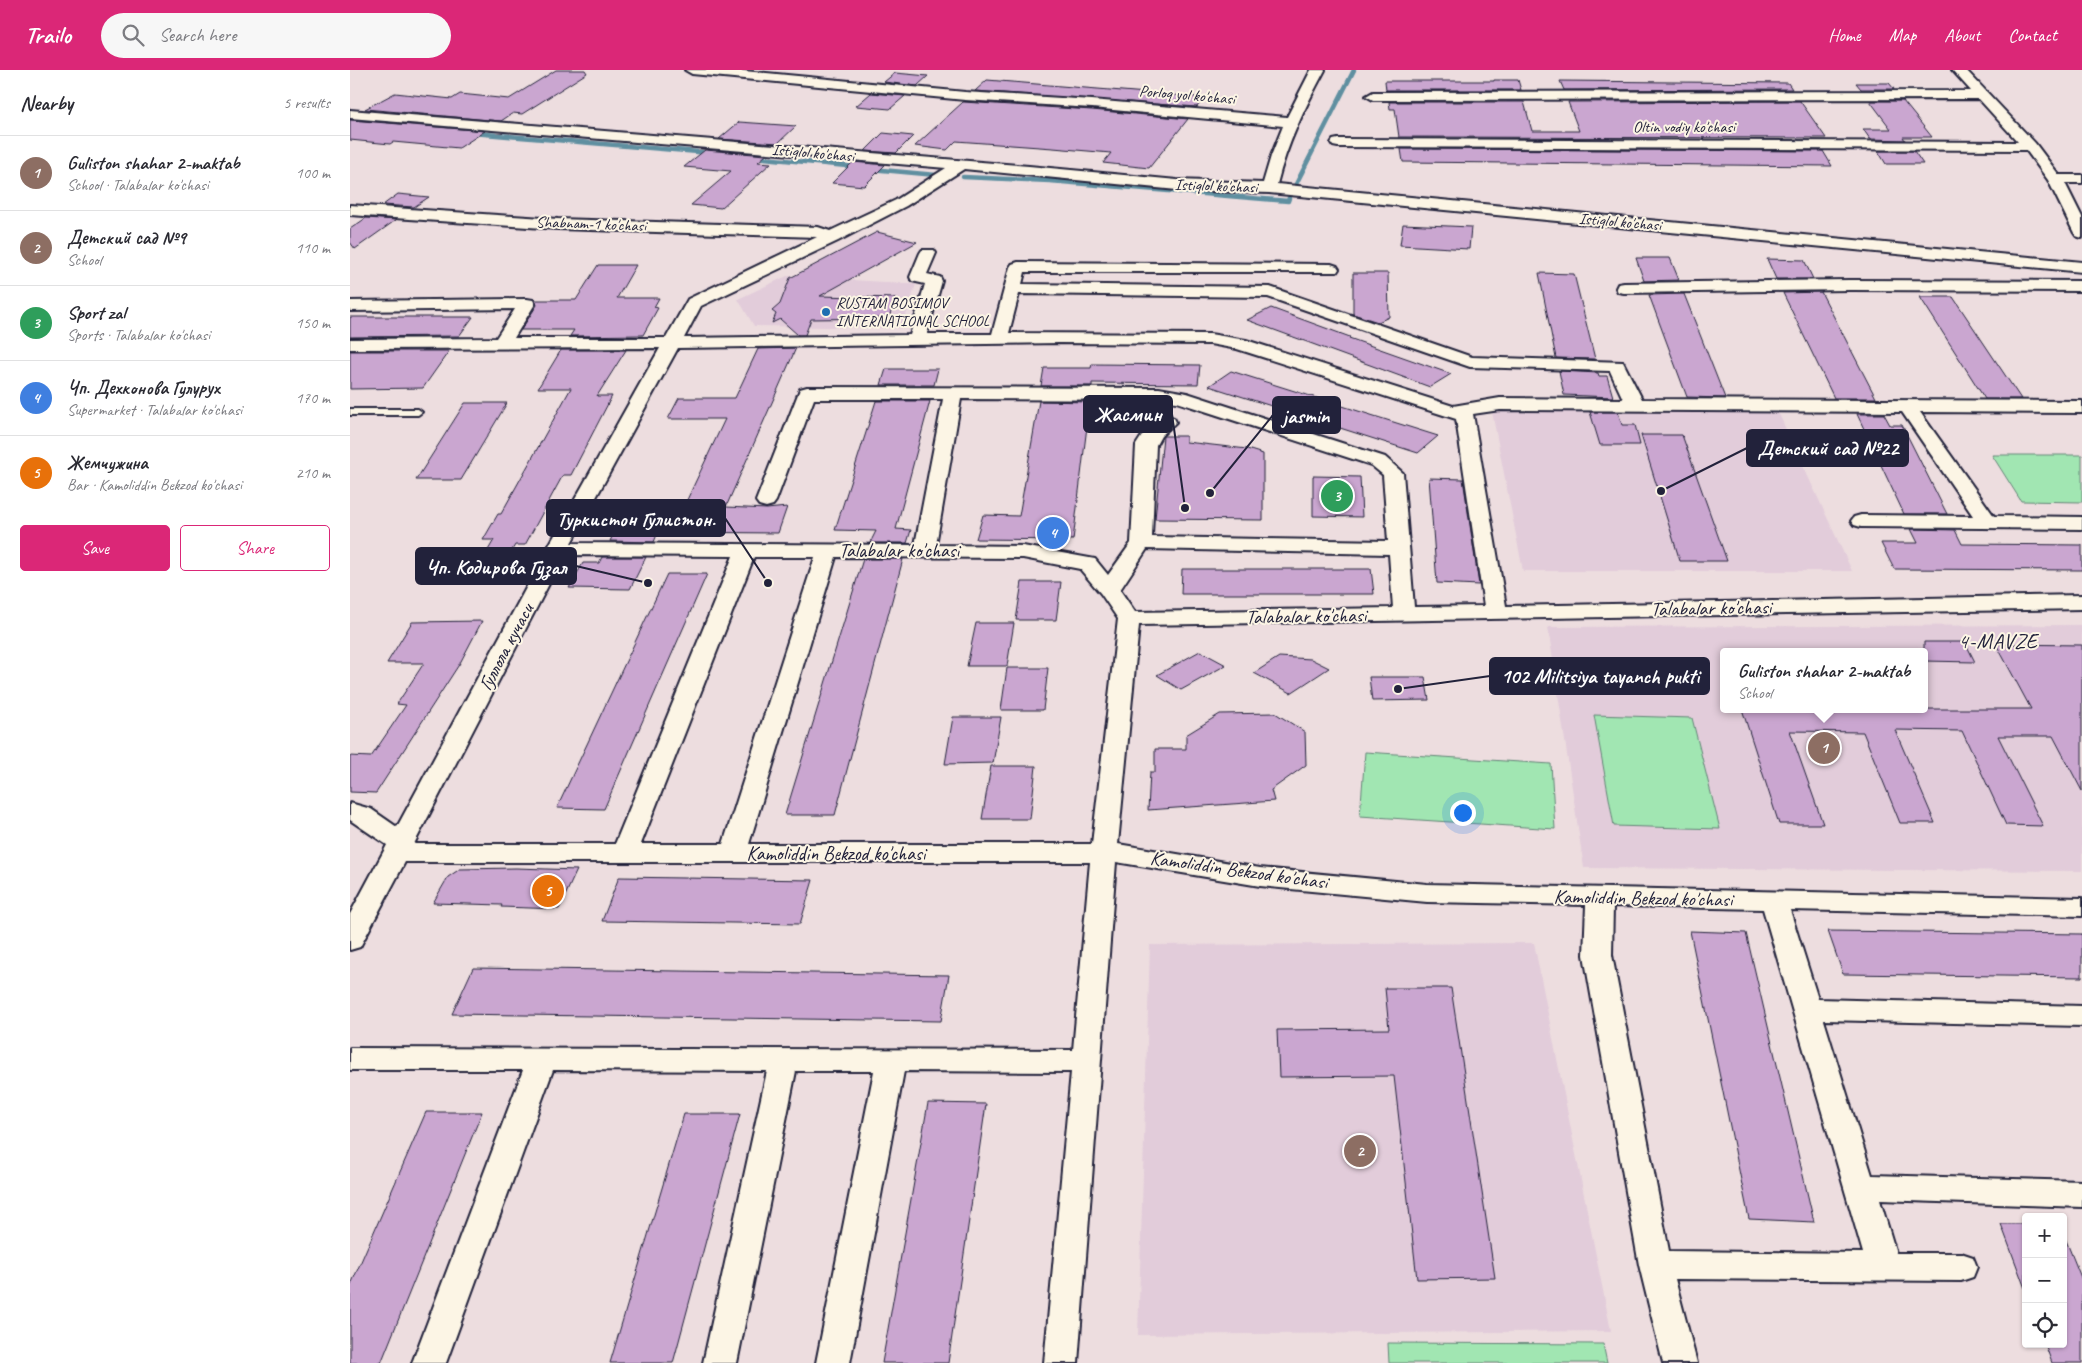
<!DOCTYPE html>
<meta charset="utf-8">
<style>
:root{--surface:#fff;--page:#f7f7f7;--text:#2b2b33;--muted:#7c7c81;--line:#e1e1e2;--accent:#db2777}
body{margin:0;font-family:Caveat,sans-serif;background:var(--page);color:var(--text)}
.controls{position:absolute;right:15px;bottom:15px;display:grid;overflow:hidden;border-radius:5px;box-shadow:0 1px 4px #0004}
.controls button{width:45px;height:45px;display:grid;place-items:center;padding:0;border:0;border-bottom:1px solid var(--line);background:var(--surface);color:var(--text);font:25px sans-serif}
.you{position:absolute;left:1112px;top:742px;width:18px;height:18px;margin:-12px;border:4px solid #fff;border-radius:50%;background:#1a73e8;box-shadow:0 0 0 8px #1a73e833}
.badge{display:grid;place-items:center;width:32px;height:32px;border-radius:50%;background:var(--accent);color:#fff;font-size:16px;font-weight:700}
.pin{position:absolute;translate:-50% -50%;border:2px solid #fff;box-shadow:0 1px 5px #0006}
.popup{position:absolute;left:1370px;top:578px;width:208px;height:65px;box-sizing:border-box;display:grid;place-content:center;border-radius:5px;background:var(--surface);filter:drop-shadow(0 1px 4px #0005);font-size:16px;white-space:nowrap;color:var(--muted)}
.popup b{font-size:19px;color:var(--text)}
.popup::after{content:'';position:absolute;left:50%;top:100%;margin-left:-10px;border:10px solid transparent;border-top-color:var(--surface)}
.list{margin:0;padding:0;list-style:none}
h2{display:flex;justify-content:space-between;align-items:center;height:65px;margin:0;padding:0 20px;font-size:21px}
h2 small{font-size:16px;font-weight:400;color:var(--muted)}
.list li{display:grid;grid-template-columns:32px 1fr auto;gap:15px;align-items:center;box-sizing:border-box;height:75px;padding:0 20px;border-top:1px solid var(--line)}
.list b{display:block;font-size:19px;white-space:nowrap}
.list p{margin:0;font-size:16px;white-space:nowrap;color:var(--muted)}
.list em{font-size:16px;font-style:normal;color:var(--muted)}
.actions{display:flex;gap:10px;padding:15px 20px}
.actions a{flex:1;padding:11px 0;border:1px solid var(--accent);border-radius:5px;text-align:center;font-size:18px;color:var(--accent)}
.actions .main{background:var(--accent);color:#fff}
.icon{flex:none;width:28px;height:28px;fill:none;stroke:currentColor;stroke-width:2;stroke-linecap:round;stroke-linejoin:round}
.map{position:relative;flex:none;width:1732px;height:1293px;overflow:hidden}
header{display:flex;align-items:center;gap:30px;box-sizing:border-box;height:70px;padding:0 25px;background:var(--accent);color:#fff}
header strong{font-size:24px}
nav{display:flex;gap:28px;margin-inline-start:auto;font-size:18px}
.search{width:350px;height:45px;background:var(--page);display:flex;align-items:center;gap:12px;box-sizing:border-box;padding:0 18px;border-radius:28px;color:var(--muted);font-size:19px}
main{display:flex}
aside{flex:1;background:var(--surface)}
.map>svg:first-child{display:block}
.built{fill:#e2ccda;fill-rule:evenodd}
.green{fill:#a1e6b2;stroke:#628476}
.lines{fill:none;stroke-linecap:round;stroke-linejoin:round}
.stream{stroke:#5f8fa0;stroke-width:4.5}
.building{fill:#caa6d0;stroke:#22223b}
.lane-casing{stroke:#22223b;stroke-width:4}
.street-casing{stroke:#22223b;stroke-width:4}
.lane{fill:#fcf5e5;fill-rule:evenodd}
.street{fill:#fcf5e5;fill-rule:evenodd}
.poi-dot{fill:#1f6fb2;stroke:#fcf5e5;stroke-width:2}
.labels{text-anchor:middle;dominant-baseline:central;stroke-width:4;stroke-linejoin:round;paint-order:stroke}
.far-street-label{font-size:16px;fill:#22223b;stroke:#fcf5e5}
.far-poi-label{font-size:16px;fill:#22223b;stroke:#fcf5e5;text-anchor:start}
.street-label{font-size:20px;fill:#22223b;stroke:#fcf5e5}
.neighbourhood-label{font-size:21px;letter-spacing:1px;fill:#22223b;stroke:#fcf5e5}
.leader{fill:none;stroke:#22223b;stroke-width:2}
.callout-dot{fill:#22223b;stroke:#fcf5e5;stroke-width:2}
.callout{fill:#22223b;stroke:#22223b;stroke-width:2}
.callout-label{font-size:21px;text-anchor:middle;font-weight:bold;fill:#fff}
</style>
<header>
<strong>Trailo</strong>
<div class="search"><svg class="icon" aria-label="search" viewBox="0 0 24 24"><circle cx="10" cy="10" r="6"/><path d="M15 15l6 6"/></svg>Search here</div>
<nav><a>Home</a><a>Map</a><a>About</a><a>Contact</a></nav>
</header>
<main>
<aside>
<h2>Nearby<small>5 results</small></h2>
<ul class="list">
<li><span class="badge" style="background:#8d6e63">1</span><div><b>Guliston shahar 2-maktab</b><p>School · Talabalar ko'chasi</p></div><em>100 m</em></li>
<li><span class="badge" style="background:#8d6e63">2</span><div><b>Детский сад №9</b><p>School</p></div><em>110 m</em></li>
<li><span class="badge" style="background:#2e9e5b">3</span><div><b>Sport zal</b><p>Sports · Talabalar ko'chasi</p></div><em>150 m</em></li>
<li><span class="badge" style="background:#3f7fe0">4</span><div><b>Чп. Дехконова Гулурух</b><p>Supermarket · Talabalar ko'chasi</p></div><em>170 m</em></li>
<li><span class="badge" style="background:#e8710a">5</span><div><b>Жемчужина</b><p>Bar · Kamoliddin Bekzod ko'chasi</p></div><em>210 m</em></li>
</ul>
<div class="actions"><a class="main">Save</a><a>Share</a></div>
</aside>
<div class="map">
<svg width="1732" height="1293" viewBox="0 0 1732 1293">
<rect width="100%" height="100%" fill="#eddddf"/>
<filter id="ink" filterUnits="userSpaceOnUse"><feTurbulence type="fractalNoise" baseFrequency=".02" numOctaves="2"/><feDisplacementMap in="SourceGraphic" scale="10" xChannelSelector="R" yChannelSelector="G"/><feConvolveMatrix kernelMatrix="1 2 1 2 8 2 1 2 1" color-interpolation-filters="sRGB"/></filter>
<g filter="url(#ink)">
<g class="built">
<path d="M437,206l129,8 -14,44 -148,-2 -16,-27z"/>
<path d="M1142,342h286l74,159h-329z"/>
<path d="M1732,555v246l-498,-3 -36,-241zM1374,582h200v57h-200z"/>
<path d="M1184,873l77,388 -473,4 12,-390z"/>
</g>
<g class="green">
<path d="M1642,385h90v47l-61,-1z"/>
<path d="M1244,645l98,3 28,111 -106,-3z"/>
<path d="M1015,682l186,12 4,65 -195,-13z"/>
<path d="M1038,1273l215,1 4,19h-218z"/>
</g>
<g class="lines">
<g class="stream">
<path d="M123,63l237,20"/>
<path d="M404,87l103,10"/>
<path d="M521,99l65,6"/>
<path d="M613,107l87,4 238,20 1,-3"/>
<path d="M944,118l60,-118"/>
</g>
</g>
<g class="building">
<path d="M206,0h29l2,3 -65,41 -9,-1 -12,8 -136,-12 30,-16 57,6 8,-5 49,5z"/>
<path d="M545,3l33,3 -11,10 -33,-4z"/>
<path d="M637,10l209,17 -1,2h8l-6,8 -222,-16z"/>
<path d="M1144,10h24l3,10h-135l-1,-9h109z"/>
<path d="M1210,11l228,2 4,6 -228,1z"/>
<path d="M1506,13h33l5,6h-33z"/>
<path d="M521,23l34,3 -15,13 -34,-3z"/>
<path d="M1450,31l26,37 -427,-1 -4,-28h-5l-1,-7h135l8,29h47l-11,-29z"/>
<path d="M1520,31h33l29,36h-29l2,3 -35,-1 -7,-10h28z"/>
<path d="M613,32l129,8 96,9 -39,49 -46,-5 8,-10 -58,-5 -97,-7 -9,9 -32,-4z"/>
<path d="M0,50l135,11 -26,17 -66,-6 -3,2 -40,-4z"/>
<path d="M389,52l57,4 -18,17 -59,-4z"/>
<path d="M533,63l30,3 -17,17 -31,-2z"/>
<path d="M1051,79l422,2 9,15 -429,-4z"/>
<path d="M355,80l61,5 -8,7 13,1 -50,45 -30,-3 40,-34 -47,-4z"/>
<path d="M1528,81h36l9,13h-37z"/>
<path d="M503,92l32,3 -21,21 -32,-3z"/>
<path d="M48,124l31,3 -15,10 -31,-2z"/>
<path d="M16,148l30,2 -41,29 -5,-7v-13z"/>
<path d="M1053,154l68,3 -2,22 -69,-4z"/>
<path d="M527,162l40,10 -97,54 75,2 -6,20 -78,1 -6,16h-7l-18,-16 -8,4 4,-9 -4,-3 8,-7 10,-26z"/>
<path d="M1286,188h34l9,22 -35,1z"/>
<path d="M1417,189l37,1 9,19h-37z"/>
<path d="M248,195h38l-19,33h42l-5,9 4,1 -15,27 -73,1 4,-6h-53l16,-25 -2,-5h41z"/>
<path d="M1003,203h35l1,44 -11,5 -25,-8z"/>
<path d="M1189,203l35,1 21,85 -39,-1z"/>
<path d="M1471,222l55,106h-42l-51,-105z"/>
<path d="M1334,224l41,104 -38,-1 -38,-102z"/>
<path d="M1570,227h33l68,102h-36z"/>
<path d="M921,238l79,29 -1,1 102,36 -21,13 -183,-67z"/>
<path d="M0,247h123l-14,19 -109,1z"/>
<path d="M446,278l-70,159 41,2 20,-2 -9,26 -120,-1 -4,10 -44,-1 20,-39h56l39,-83h-57l11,-21h56l23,-49z"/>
<path d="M211,280h65l-29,46h15l-41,79h-8l-38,70h-10l-15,26h-24l18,-31h-11l15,-26h3l70,-126h-33z"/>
<path d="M0,281h99l-26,37 -73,1z"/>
<path d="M742,294l108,1 -2,19 -106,-1v3h-51l3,-18h47z"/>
<path d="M536,299h52l-4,16h-53z"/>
<path d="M881,301l89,28 118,37 -20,17 -209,-67z"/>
<path d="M1209,301l39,2 1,3h8l6,21 -49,-2z"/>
<path d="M526,331h54l-34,128 15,1 -4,13h-37l6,-12 -41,-1z"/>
<path d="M689,331l51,1 -17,138 -97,-1 7,-24 36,1z"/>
<path d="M115,333h42l-46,77h-45z"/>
<path d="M1240,342h28l4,13h13l5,20h-40z"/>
<path d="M1507,344h27l6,11h12l45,89h-43z"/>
<path d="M1291,365h41l45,126h-47z"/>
<path d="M813,366h23v6l61,7 16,5v66l-108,-1z"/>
<path d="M963,406l47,1 2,40 -49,-1z"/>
<path d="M1079,408l34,1 16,106 -42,-2z"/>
<path d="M1561,459l44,1 7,14 120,1v25l-188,-1 -13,-26h37z"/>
<path d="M252,487h44l-16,32 -61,-1 14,-25h16z"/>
<path d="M513,489h40l-68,256h-50z"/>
<path d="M832,499h189l3,25h-193z"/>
<path d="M317,504h40l-103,235 -47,-1z"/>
<path d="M672,512h39l-5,38h-40z"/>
<path d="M132,551l-22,42 -84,130 -26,-1v-36l21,1 35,-52 -9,-1 27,-41h-37l25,-41z"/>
<path d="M626,553h38l-7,43h-40z"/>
<path d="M1574,572h41l10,20 -51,-1z"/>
<path d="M1646,574l86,1v146l-29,-55h-55l45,90 -37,-1 -44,-94 -67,-1 40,93h-35l-37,-91 -73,-1 33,93h-44l-37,-115h289z"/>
<path d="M850,581l26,14 -45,25 -24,-15z"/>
<path d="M929,587l32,2 18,9 -38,25 -37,-20z"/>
<path d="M657,598h41l-5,42h-42z"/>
<path d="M1019,607h56l4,23 -57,1z"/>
<path d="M925,643l30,19 1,33 -35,25 3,11 -126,9 2,-38h5v-23h31v-14l34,-21z"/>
<path d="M603,647h48l-8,46 -48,1z"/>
<path d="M641,696h45l-6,53h-48z"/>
<path d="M166,798l61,2 -18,39 -58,-2 1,-2 -69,-2 15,-26 12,-8z"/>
<path d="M269,807l194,3 -13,44 -198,-3z"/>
<path d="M1340,861l56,2 68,289 -65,-3z"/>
<path d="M1478,861l254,3v43l-239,-3z"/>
<path d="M123,898l476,7 -8,46 -489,-7z"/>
<path d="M1035,918h66l44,290 -78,1 -23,-203 -115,1 -2,-47 112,-1z"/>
<path d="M578,1033l58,1 -38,259h-66z"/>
<path d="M76,1042h56l-101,251h-31v-76z"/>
<path d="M334,1044h56l-67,249h-63z"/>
<path d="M1651,1154h25v67z"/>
<path d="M1713,1163l19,47v83h-30l-7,-19h18z"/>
</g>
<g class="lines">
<g class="lane-casing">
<path id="lane" d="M0,339h68l4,3 -4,3h-68z"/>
</g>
<g class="street-casing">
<g id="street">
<path d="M335,0h49l231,22 127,8 195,17 24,-47h14c-20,37 -38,74 -48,114l805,78v10l-813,-79 -92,-3 -213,-21 -58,37 -68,35 -137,65 -17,32 226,-3 15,-51 -13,-3 -2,-4 10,-24 2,-3h12l2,3 -9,21 13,3 2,4 -15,53h65l18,-67 2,-3 6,-2 313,2 6,2 2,3 -2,3h-312l-3,12 248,3 202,70 151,5 19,37 440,2v12l-162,-1 74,104 88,1v12l-221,-2 -7,-2 -3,-4 3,-4 7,-2 112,1 -71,-104 -402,-2 -27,4 33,192 576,-11v14l-943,16 -21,219 142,24 167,16 655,14v18l-292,-6 28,89 264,7v20l-258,-6 48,155 210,6v26l-202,-7 16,53h65l12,4 4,10 -4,10 -12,4 -286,-2 22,84h-34l-24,-98 -55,-310 2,-50 -159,-3 -167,-16 -144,-24 -38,501h-34l27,-291 -167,-1 -54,292h-34l58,-292h-78l-59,292h-34l64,-292 -214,-1 -107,293h-34l111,-293h-173v-22l723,2 17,-188h-685l-45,85 -10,3v-36l37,-69 -37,-25v-17l21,6 26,18 150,-278 113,-201 -310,1v-10l146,-1 19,-29 -165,2v-10l177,-2 6,1 2,4 -21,34h152l22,-39 129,-62 -259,-8 -208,-14v-10l208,14 260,8 12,4 66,-31 50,-32 -596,-50v-8l679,56 148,14 86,3 8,-27 12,-30 -191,-18 -127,-8 -273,-26zM669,224l249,3 202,70 140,4 13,28 -123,-1 -47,8 -207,-66 -36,-6 -201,-1zM709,273l151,1 27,5 219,70 28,187 -70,1 -11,-134 -18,-16 -198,-64 -28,-5 -352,-1 -7,2 -44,112 3,4 7,2 7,-2 3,-4 38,-102h129l-28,146 -344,-2 107,-195zM611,329l198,1 18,2 194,63 12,10 5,66 -236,-4 4,-92 5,-9 15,-14 -2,-4 -7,-2 -7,2 -13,10 -11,17 -5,98 -23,32 -13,-16 -72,-13 -87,-1zM797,479l242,5 4,54 -258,4 -15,-22zM214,485l169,1 -118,288h-201zM404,487h61l-92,287h-82zM486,487l187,1 57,11 21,25 17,25 -26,225h-343zM1263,836l150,3 100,344 -194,-2 -57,-296z"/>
<path d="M1602,0h14l69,73 24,32h23v8h-17l17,34v21l-6,-2 -2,-3 -26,-53 -22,-30 -688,-3 -5,-1 -2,-3 2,-3 5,-1 680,3 -39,-43 -606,1 -7,-4 7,-4 598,-1z"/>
<path d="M1500,210l232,1v10l-232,-1 -226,3 -6,-1 -2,-4 2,-4 6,-1z"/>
</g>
</g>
<use href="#lane" class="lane"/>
<use href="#street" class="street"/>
</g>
</g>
<circle class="poi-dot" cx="476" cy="242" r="5"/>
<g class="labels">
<g class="far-street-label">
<text transform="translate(837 25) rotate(5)">Porloq yol ko'chasi</text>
<text x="1334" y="57">Oltin vodiy ko'chasi</text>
<text transform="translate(463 83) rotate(5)">Istiqlol ko'chasi</text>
<text transform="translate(866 116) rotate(2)">Istiqlol ko'chasi</text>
<text transform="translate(1270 152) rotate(5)">Istiqlol ko'chasi</text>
<text transform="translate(241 154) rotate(2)">Shabnam-1 ko'chasi</text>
</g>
<g class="far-poi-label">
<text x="486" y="233">RUSTAM BOSIMOV<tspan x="486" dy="18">INTERNATIONAL SCHOOL</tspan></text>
</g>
<g class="street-label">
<text x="549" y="480">Talabalar ko'chasi</text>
<text transform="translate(1361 538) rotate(-1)">Talabalar ko'chasi</text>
<text transform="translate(956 546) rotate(-1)">Talabalar ko'chasi</text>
<text transform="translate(156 577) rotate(-62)">Гуллола кучаси</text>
<text x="486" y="783">Kamoliddin Bekzod ko'chasi</text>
<text transform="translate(889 800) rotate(8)">Kamoliddin Bekzod ko'chasi</text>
<text transform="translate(1293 828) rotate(1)">Kamoliddin Bekzod ko'chasi</text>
</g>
<g class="neighbourhood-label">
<text x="1648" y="571">4-MAVZE</text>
</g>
</g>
<path class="leader" d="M835 438L822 344M860 423L923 345M1311 421L1397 378M418 513L375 448M298 513L226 496M1048 619L1140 606"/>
<g class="callout-dot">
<circle cx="835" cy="438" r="5"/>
<circle cx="860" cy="423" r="5"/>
<circle cx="1311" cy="421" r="5"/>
<circle cx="418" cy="513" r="5"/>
<circle cx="298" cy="513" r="5"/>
<circle cx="1048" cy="619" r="5"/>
</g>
<g class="callout">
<rect x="734" y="326" width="88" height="36" rx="5"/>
<rect x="923" y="327" width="67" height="36" rx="5"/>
<rect x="1397" y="360" width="161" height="36" rx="5"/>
<rect x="197" y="430" width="178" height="36" rx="5"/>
<rect x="66" y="478" width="160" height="36" rx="5"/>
<rect x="1140" y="588" width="219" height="36" rx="5"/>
</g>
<g class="callout-label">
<text x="778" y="351">Жасмин</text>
<text x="956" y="353">jasmin</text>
<text x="1478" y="385">Детский сад №22</text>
<text x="286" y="456">Туркистон Гулистон.</text>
<text x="146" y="504">Чп. Кодирова Гузал</text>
<text x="1250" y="613">102 Militsiya tayanch pukti</text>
</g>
</svg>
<div class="controls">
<button>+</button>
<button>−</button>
<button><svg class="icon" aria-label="locate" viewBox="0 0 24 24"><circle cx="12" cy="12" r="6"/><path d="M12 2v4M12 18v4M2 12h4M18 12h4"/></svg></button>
</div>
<div class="you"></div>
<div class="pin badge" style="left:1474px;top:678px;background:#8d6e63">1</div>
<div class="popup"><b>Guliston shahar 2-maktab</b>School</div>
<div class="pin badge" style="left:1010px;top:1081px;background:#8d6e63">2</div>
<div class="pin badge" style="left:987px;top:426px;background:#2e9e5b">3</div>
<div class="pin badge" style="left:703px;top:463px;background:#3f7fe0">4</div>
<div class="pin badge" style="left:198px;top:821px;background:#e8710a">5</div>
</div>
</main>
